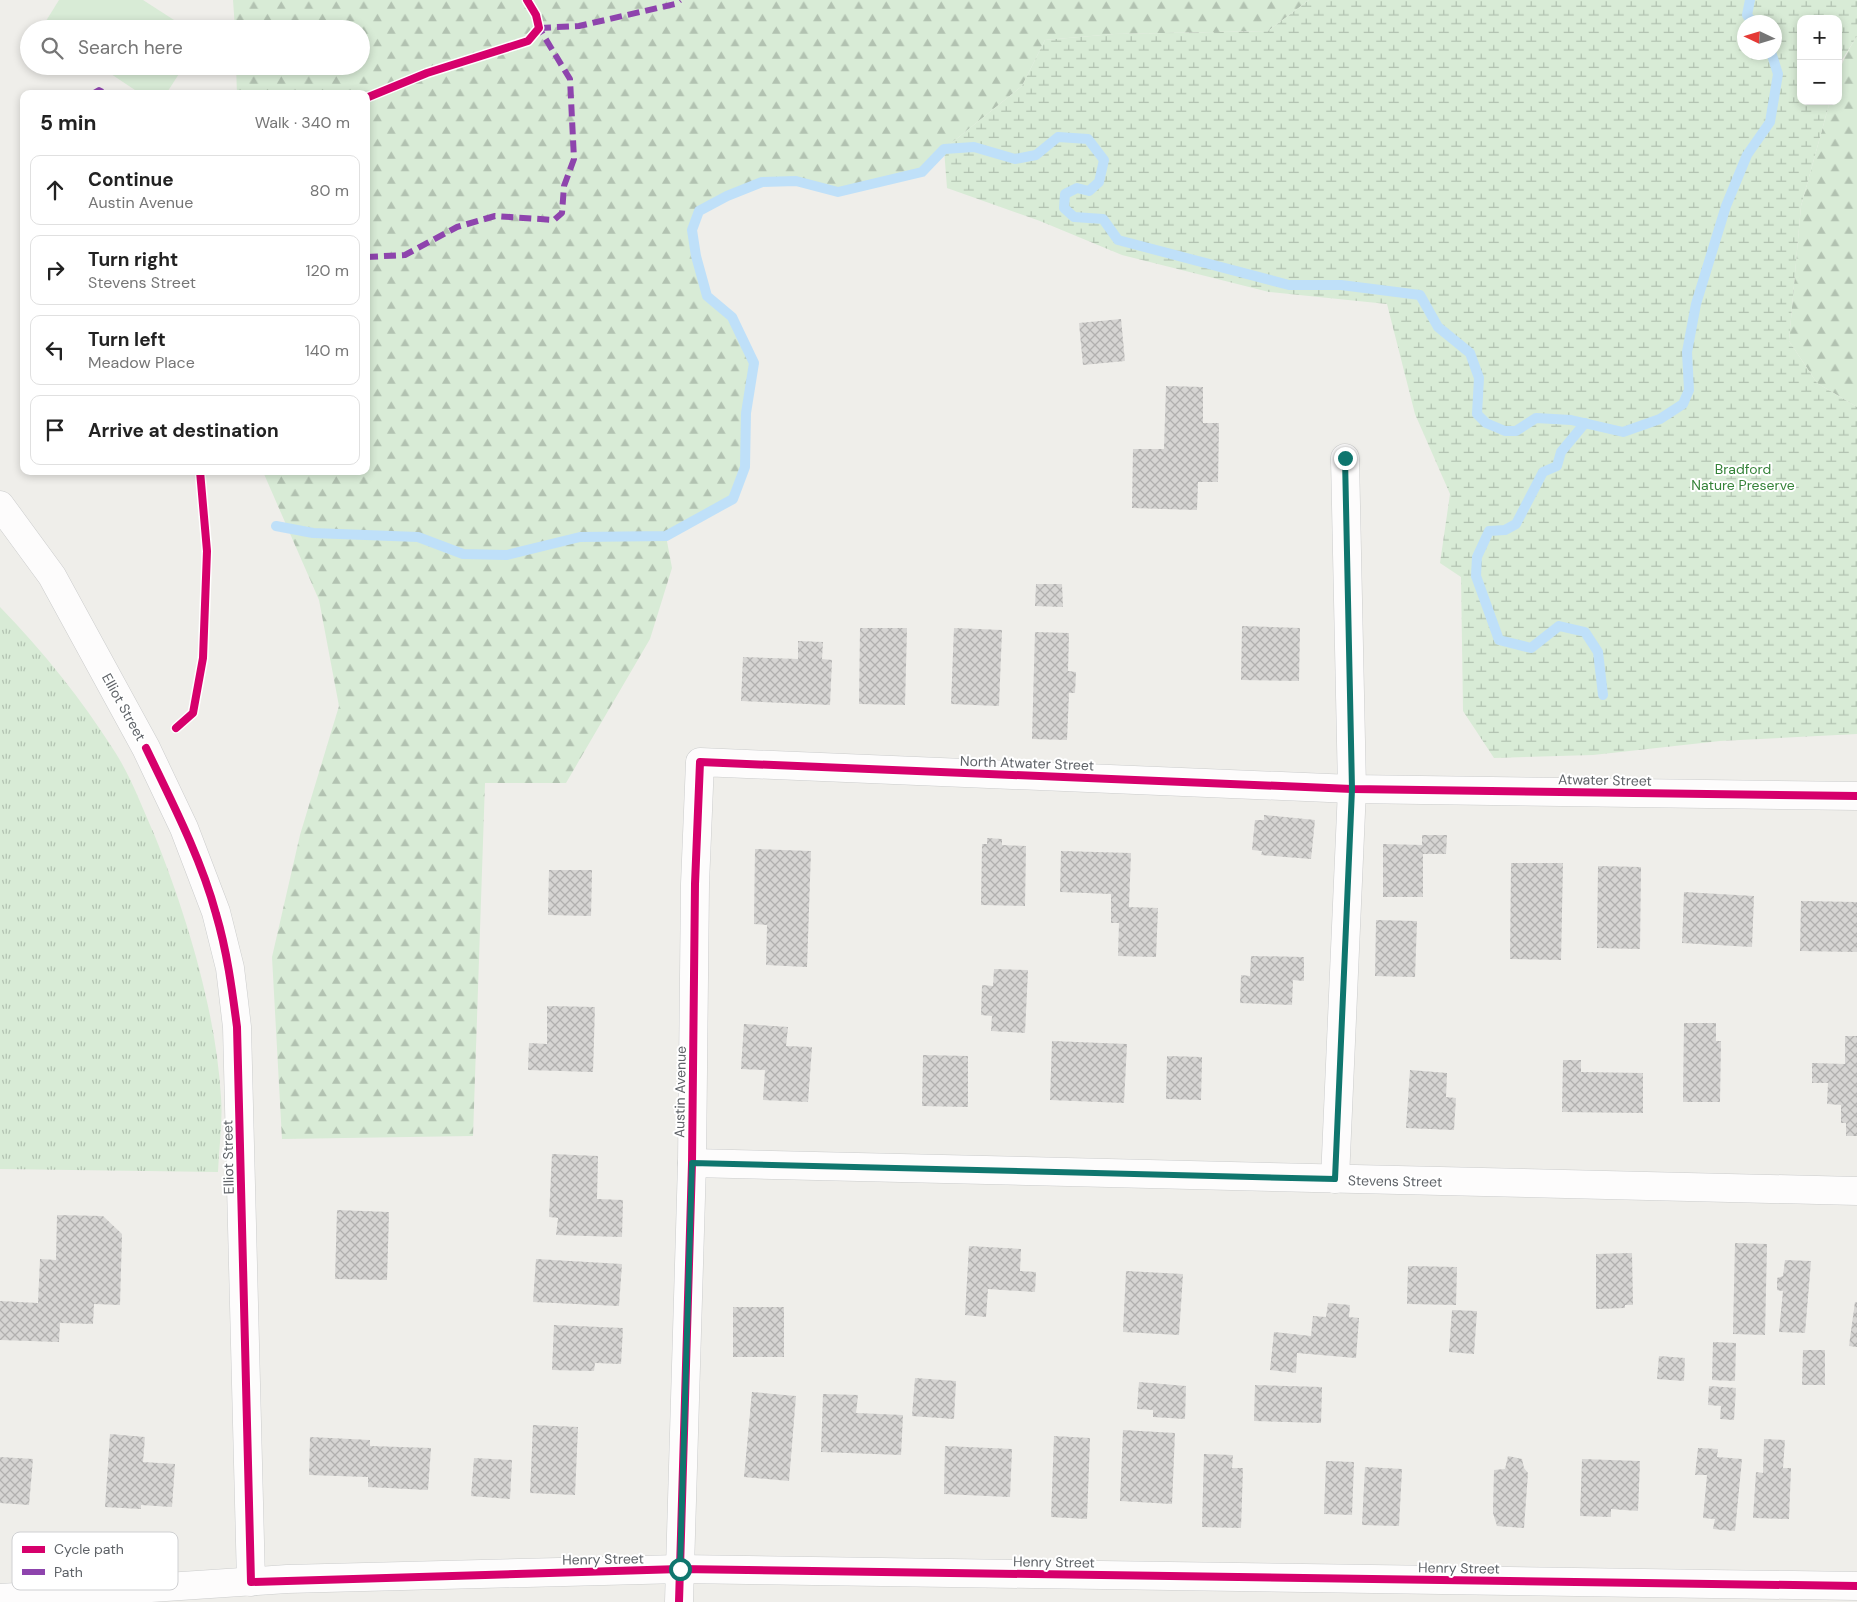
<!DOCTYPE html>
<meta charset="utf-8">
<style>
:root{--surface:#fff;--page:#f2f2f2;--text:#222;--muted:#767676;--line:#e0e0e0}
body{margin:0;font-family:"DM Sans",sans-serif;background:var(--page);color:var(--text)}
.controls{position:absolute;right:15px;top:15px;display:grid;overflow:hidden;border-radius:10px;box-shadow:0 2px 8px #0003}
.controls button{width:45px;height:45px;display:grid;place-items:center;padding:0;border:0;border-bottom:1px solid var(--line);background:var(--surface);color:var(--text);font:25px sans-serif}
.compass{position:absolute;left:1737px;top:15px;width:45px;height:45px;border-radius:50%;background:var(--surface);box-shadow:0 2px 8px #0003;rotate:274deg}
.stop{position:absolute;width:15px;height:15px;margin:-11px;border:4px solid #0f766e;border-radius:50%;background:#fff}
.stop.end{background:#0f766e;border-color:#fff;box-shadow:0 1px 5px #0008}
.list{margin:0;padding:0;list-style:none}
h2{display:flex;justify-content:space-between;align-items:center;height:65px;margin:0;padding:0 20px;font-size:21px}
h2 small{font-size:16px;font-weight:400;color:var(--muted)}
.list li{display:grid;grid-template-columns:32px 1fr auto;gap:15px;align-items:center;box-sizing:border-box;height:70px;margin:0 10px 10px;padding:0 10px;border:1px solid var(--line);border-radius:10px}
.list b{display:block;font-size:19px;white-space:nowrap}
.list p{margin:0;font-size:16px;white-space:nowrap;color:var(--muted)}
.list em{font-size:16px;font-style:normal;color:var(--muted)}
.icon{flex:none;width:28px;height:28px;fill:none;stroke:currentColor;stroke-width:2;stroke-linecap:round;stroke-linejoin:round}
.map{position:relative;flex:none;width:1857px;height:1602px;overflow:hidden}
.search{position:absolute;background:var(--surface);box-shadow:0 2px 8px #0003;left:20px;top:20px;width:350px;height:55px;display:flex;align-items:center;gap:12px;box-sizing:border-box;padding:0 18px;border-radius:28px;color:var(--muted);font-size:19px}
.panel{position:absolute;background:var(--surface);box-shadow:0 2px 8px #0003;left:20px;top:90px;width:350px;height:385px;border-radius:10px}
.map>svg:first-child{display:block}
.grass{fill:url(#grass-tufts)}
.forest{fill:url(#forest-firs)}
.wetland{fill:url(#wetland-marsh);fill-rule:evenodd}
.pitch{fill:#d8ebd6}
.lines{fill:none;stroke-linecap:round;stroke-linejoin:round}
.stream{stroke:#bfe0f9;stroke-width:10}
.building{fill:url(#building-cross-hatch)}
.street-casing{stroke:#cbcccc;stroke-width:29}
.street{stroke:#fdfcfc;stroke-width:28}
.quiet{stroke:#8e44ad;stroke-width:6;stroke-dasharray:12 6;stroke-linecap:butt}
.cycleway-casing{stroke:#fff;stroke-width:11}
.cycleway{stroke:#d6006c;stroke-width:8}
.route{stroke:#0f766e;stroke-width:6}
.labels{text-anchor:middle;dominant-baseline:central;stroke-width:4;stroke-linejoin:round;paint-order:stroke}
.park-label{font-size:14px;fill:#348238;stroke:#fff}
.street-label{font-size:14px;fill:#5f6368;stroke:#fff}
.key{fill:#fff;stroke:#cfd0d2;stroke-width:1}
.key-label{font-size:14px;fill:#5f6368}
</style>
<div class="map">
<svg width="1857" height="1602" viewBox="0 0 1857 1602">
<defs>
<pattern id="grass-tufts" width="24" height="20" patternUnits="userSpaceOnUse" patternTransform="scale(1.25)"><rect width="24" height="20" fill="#d8ebd6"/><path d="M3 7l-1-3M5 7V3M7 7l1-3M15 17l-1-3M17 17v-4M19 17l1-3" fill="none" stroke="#b2c2b1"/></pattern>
<pattern id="forest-firs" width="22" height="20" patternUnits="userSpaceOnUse" patternTransform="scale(1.25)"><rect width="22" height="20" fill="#d8ebd6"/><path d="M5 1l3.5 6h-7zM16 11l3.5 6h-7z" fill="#b2c2b1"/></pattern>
<pattern id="wetland-marsh" width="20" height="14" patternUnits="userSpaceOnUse" patternTransform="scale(1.25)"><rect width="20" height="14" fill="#d8ebd6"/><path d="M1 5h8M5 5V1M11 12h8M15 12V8" fill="none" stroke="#b2c2b1"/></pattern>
<pattern id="building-cross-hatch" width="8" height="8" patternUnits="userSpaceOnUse" patternTransform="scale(1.25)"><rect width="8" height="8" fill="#d6d5d3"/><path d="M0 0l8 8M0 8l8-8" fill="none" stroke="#b1b0af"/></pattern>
</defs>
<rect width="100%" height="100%" fill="#efeeea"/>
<path class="grass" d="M0,607c43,44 82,93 115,145 16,25 27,55 39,82 32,79 62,177 67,263 2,24 -2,50 -3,75l-218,-3z"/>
<g class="forest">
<path d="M233,0h1076l-41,31 -154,3 -69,6 -23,46 -78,63 -22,23 -84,20 -42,-11 -34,1 -35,14 -28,15 -7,19 4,26 11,40 21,18 26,49 -8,50 -1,54 -12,32 -67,37 6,32 -22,71 -84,144h-81l-12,353 -191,3 -10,-182 28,-122 39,-129 -20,-106 -55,-126 -4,-3h106v-377h-129l-1,-28h125v-37h-126z"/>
<path d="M1857,36v371l-40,-24 -28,-42 12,-135 29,-105h8c0,-32 2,-37 19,-65z"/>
</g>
<path class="wetland" d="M1309,0h548v36l-15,24 -4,12v-53h-37v82h29l-29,105 -12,135 28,42 40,24v327l-137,7 -127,14 -99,3 -31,-47 -2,-134 -21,-14 10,-69 -35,-80 -28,-110 -118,-12 -147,-37 -82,-34 -93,-33 -3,-39 78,-63 23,-46 69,-6 154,-3zM1744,22h30v30h-30z"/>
<g class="pitch">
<path d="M59,0h84l45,29h-147z"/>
<path d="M99,66h85l-18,28h-25z"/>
</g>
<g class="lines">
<g class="stream">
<path d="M1750,0l-3,15 5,7"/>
<path d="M1585,423l-24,29 -4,14 -14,6 -27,52 -11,6 -16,1 -12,26 -1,19 23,64 32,8 28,-22 26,6 13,20 5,43"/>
<path d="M276,526l37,7 105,4 45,17 44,1 73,-18 86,-1 67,-37 12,-32 1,-54 8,-50 -22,-46 -25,-21 -11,-40 -4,-26 7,-19 28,-15 35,-14 34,-1 42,11 84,-20 22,-23 30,-2 41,12 21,-4 22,-18 30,2 16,21 -5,22 -10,9 -12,-3 -12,6 -1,14 10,9 29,2 15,21 171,45h52l79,10 18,32 32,26 9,25 -2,36 9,9 19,8h11l20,-13 35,2 52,12 37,-13 23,-15 6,-14 -2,-38 9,-48 30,-98 21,-51 23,-33 8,-48 -7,-22"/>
</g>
</g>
<g class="building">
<path d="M1121,319l4,42 -42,4 -4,-42z"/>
<path d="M1166,386l37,1v36h16l-1,59h-20l-1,28 -65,-2 1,-59h31z"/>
<path d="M1036,584h26l1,23 -28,-1z"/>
<path d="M1242,626l58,2 -1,53 -58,-1z"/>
<path d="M860,628h47l-2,77 -46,-1z"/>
<path d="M954,628l48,2 -3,76 -48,-2z"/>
<path d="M1035,632l34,1 -1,38 8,1 -1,21h-6l-2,47 -35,-1z"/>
<path d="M798,641l25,1 -1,17 10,1 -2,45 -89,-4 2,-44 55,2z"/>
<path d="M1264,815l51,5 -4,39 -50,-4 1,-4 -10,-1 3,-30h9z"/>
<path d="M1422,835h25l-1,19h-23v43h-40v-53l39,1z"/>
<path d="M987,838l15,1v6l24,1 -1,60 -44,-1 1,-61h5z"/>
<path d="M755,849l56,2 -4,116 -41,-2 1,-40 -13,-1z"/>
<path d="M1061,851l70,2 -2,54 29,1 -2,49 -38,-1 1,-33h-8v-29l-51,-2z"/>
<path d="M1511,863h52l-2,97 -51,-1z"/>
<path d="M1598,866l43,1 -1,82 -43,-1z"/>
<path d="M549,870h43l-1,46 -43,-1z"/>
<path d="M1684,892l70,4 -2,51 -70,-4z"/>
<path d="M1801,901l56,1v50l-57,-1z"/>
<path d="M1376,920l41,1 -2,56 -40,-1z"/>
<path d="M1251,956l53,1v24l-11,-1 -1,25 -52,-2 1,-28 9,1z"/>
<path d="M994,969l34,1 -3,63 -34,-2 1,-15 -11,-1 1,-30 11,1z"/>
<path d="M547,1006l48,1 -2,65 -65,-2 1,-27 18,1z"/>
<path d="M1684,1023h32v18h5l-1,61h-37z"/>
<path d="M744,1024l44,3 -2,19 26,1 -4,55 -45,-2 2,-30 -24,-1z"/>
<path d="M1845,1036h12v100h-11v-13h-5v-18l-14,-1 1,-21h-16v-20l33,1z"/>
<path d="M1052,1041l75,3 -3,59 -74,-3z"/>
<path d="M923,1055l45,1v51l-46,-1z"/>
<path d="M1167,1056l35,1 -1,43 -35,-1z"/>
<path d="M1563,1060h18v12l62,1v40l-81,-1z"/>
<path d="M1410,1070l37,3 -1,24 10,1 -2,32 -48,-2z"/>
<path d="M552,1154l46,2 -1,43 26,1 -1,37 -66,-2 2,-17 -9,-1z"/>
<path d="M337,1210l52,2 -2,68 -52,-1z"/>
<path d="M57,1215l46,1 19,18 -2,71 -26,-1 -1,20 -33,-1 -1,19 -59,-2v-39l38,2 2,-44 16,1z"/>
<path d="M1735,1243l32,1 -2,91 -32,-1z"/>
<path d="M969,1246l52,3 -1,22 16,1 -1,20 -47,-3 -2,28 -21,-2z"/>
<path d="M1632,1253l1,52h-8v3l-29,1v-55z"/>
<path d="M536,1259l86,5 -3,42 -86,-4z"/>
<path d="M1785,1260l26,1 -6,72 -26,-1 4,-41 -6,-1v-12l6,-2z"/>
<path d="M1408,1266l49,1 -1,38 -49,-1z"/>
<path d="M1126,1271l57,3 -4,61 -56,-3z"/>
<path d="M1855,1302h2v45l-8,-1z"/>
<path d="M1328,1303l22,2 -1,12 10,1 -3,40 -59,-5 -1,20 -26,-3 4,-38 37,4 2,-20 13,1z"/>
<rect x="733" y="1307" width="51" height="50"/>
<path d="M1452,1310l25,1 -3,43 -25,-2z"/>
<path d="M554,1325l69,3 -2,36 -26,-1 -1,8 -42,-1z"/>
<path d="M1713,1342l23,1 -1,38 -23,-1z"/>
<path d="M1803,1350h22v35h-23z"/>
<path d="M1659,1356l26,2 -1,23 -27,-2z"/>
<path d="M915,1378l41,3 -2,38 -42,-3z"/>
<path d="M1139,1382l47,4 -1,33 -32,-2v-7l-16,-1z"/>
<path d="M1255,1385l67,2 -1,36 -67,-2z"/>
<path d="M1709,1386l27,2 -2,32 -14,-1 1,-13 -13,-1z"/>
<path d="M752,1392l44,4 -7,85 -45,-4z"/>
<path d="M823,1394l35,1 -2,18 47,2 -2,40 -80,-3z"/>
<path d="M533,1425l45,2 -3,68 -45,-2z"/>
<path d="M1123,1430l52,3 -3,71 -52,-3z"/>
<path d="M110,1434l35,3 -2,25 32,2 -3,43 -31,-2v4l-36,-2z"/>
<path d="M1054,1436l36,2 -3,81 -36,-2z"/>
<path d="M310,1437l60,3v6l61,2 -3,42 -60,-3v-10l-59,-2z"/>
<path d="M1764,1439l21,1 -2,28h8l-2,51 -36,-1 3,-46 7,1z"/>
<path d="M945,1446l67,3 -2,48 -66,-3z"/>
<path d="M1698,1448l20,1 -1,8 25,2 -7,72 -22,-2 2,-10 -12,-1 4,-43h-12z"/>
<path d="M1204,1454l29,1 -1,13h11l-2,60 -39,-1z"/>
<path d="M1508,1456l14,3 2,9 4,5 -4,55 -27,-2 -4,-13 1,-43 11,-1z"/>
<path d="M0,1457l33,2 -4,46 -29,-2z"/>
<path d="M474,1458l38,2 -2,39 -39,-3z"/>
<path d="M1582,1459l58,2 -2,50 -27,-2v8l-31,-1z"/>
<path d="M1326,1461l28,1 -2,53 -28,-1z"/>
<path d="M1365,1467l37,2 -3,57 -37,-1z"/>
</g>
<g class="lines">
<g class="street-casing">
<g id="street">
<path d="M0,505l52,71 94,172 38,80 32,84 14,56 7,59 14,555"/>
<path d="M692,1163l1165,28"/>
<path d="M1335,1179l17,-390 -7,-331"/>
<path d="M0,1598l287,-19 393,-10 1177,17"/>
<path d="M679,1602l13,-439 3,-279 5,-122 652,27 505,7"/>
</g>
</g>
<use href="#street" class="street"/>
<g class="quiet">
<path d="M539,28l40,-2 96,-22 5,-4"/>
<path d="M92,94l7,-4 7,4"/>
<path d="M366,257l39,-2 52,-28 38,-11 59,4 8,-7 2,-27 10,-27 -4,-80 -31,-51"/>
</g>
<g class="cycleway-casing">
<g id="cycleway">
<path d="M366,98l61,-25 101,-32 11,-13 -3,-13 -9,-15"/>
<path d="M176,728l17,-15 10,-55 4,-107 -7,-80"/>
<path d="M146,748c25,52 55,110 70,166 11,37 16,75 21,113l14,555 429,-13 1177,17"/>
<path d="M679,1602l13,-439 3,-279 5,-122 652,27 505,7"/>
</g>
</g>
<use href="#cycleway" class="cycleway"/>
</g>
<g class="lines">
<path class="route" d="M680,1569l12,-406 643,16 17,-390 -7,-331"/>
</g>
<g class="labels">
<g class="park-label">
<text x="1743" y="469">Bradford<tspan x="1743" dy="16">Nature Preserve</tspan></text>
</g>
<g class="street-label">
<text transform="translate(124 707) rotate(61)">Elliot Street</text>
<text transform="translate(1027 763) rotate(2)">North Atwater Street</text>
<text transform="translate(1605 780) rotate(1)">Atwater Street</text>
<text transform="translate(680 1092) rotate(-89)">Austin Avenue</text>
<text transform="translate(228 1157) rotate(-91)">Elliot Street</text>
<text transform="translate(1395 1181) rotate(1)">Stevens Street</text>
<text transform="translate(603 1559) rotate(-1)">Henry Street</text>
<text transform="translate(1054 1562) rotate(1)">Henry Street</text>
<text transform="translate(1459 1568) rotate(1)">Henry Street</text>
</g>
</g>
<rect x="12" y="1532" width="166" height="58" rx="8" class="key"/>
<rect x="22" y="1546" width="23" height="7" fill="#d6006c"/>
<rect x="22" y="1569" width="23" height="6" fill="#8e44ad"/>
<g class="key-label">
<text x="54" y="1554">Cycle path</text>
<text x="54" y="1577">Path</text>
</g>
</svg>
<div class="controls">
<button>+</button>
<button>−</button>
</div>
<svg class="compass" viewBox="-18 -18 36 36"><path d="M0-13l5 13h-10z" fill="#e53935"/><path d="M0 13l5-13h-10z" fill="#767676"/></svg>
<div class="stop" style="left:680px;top:1569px"></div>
<div class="stop end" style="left:1345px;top:458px"></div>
<div class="search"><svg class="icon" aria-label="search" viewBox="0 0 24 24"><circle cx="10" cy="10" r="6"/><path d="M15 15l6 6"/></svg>Search here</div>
<section class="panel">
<h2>5 min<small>Walk · 340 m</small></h2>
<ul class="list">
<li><svg class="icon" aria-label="ahead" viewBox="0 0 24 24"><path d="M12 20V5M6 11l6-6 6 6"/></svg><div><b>Continue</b><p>Austin Avenue</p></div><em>80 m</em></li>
<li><svg class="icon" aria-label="right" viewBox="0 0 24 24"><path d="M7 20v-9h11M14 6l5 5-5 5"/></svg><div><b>Turn right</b><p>Stevens Street</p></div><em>120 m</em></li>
<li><svg class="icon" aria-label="left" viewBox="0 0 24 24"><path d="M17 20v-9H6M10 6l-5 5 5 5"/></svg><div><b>Turn left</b><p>Meadow Place</p></div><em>140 m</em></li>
<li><svg class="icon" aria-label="arrive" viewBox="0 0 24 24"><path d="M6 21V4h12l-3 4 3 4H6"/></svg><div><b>Arrive at destination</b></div></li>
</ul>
</section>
</div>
